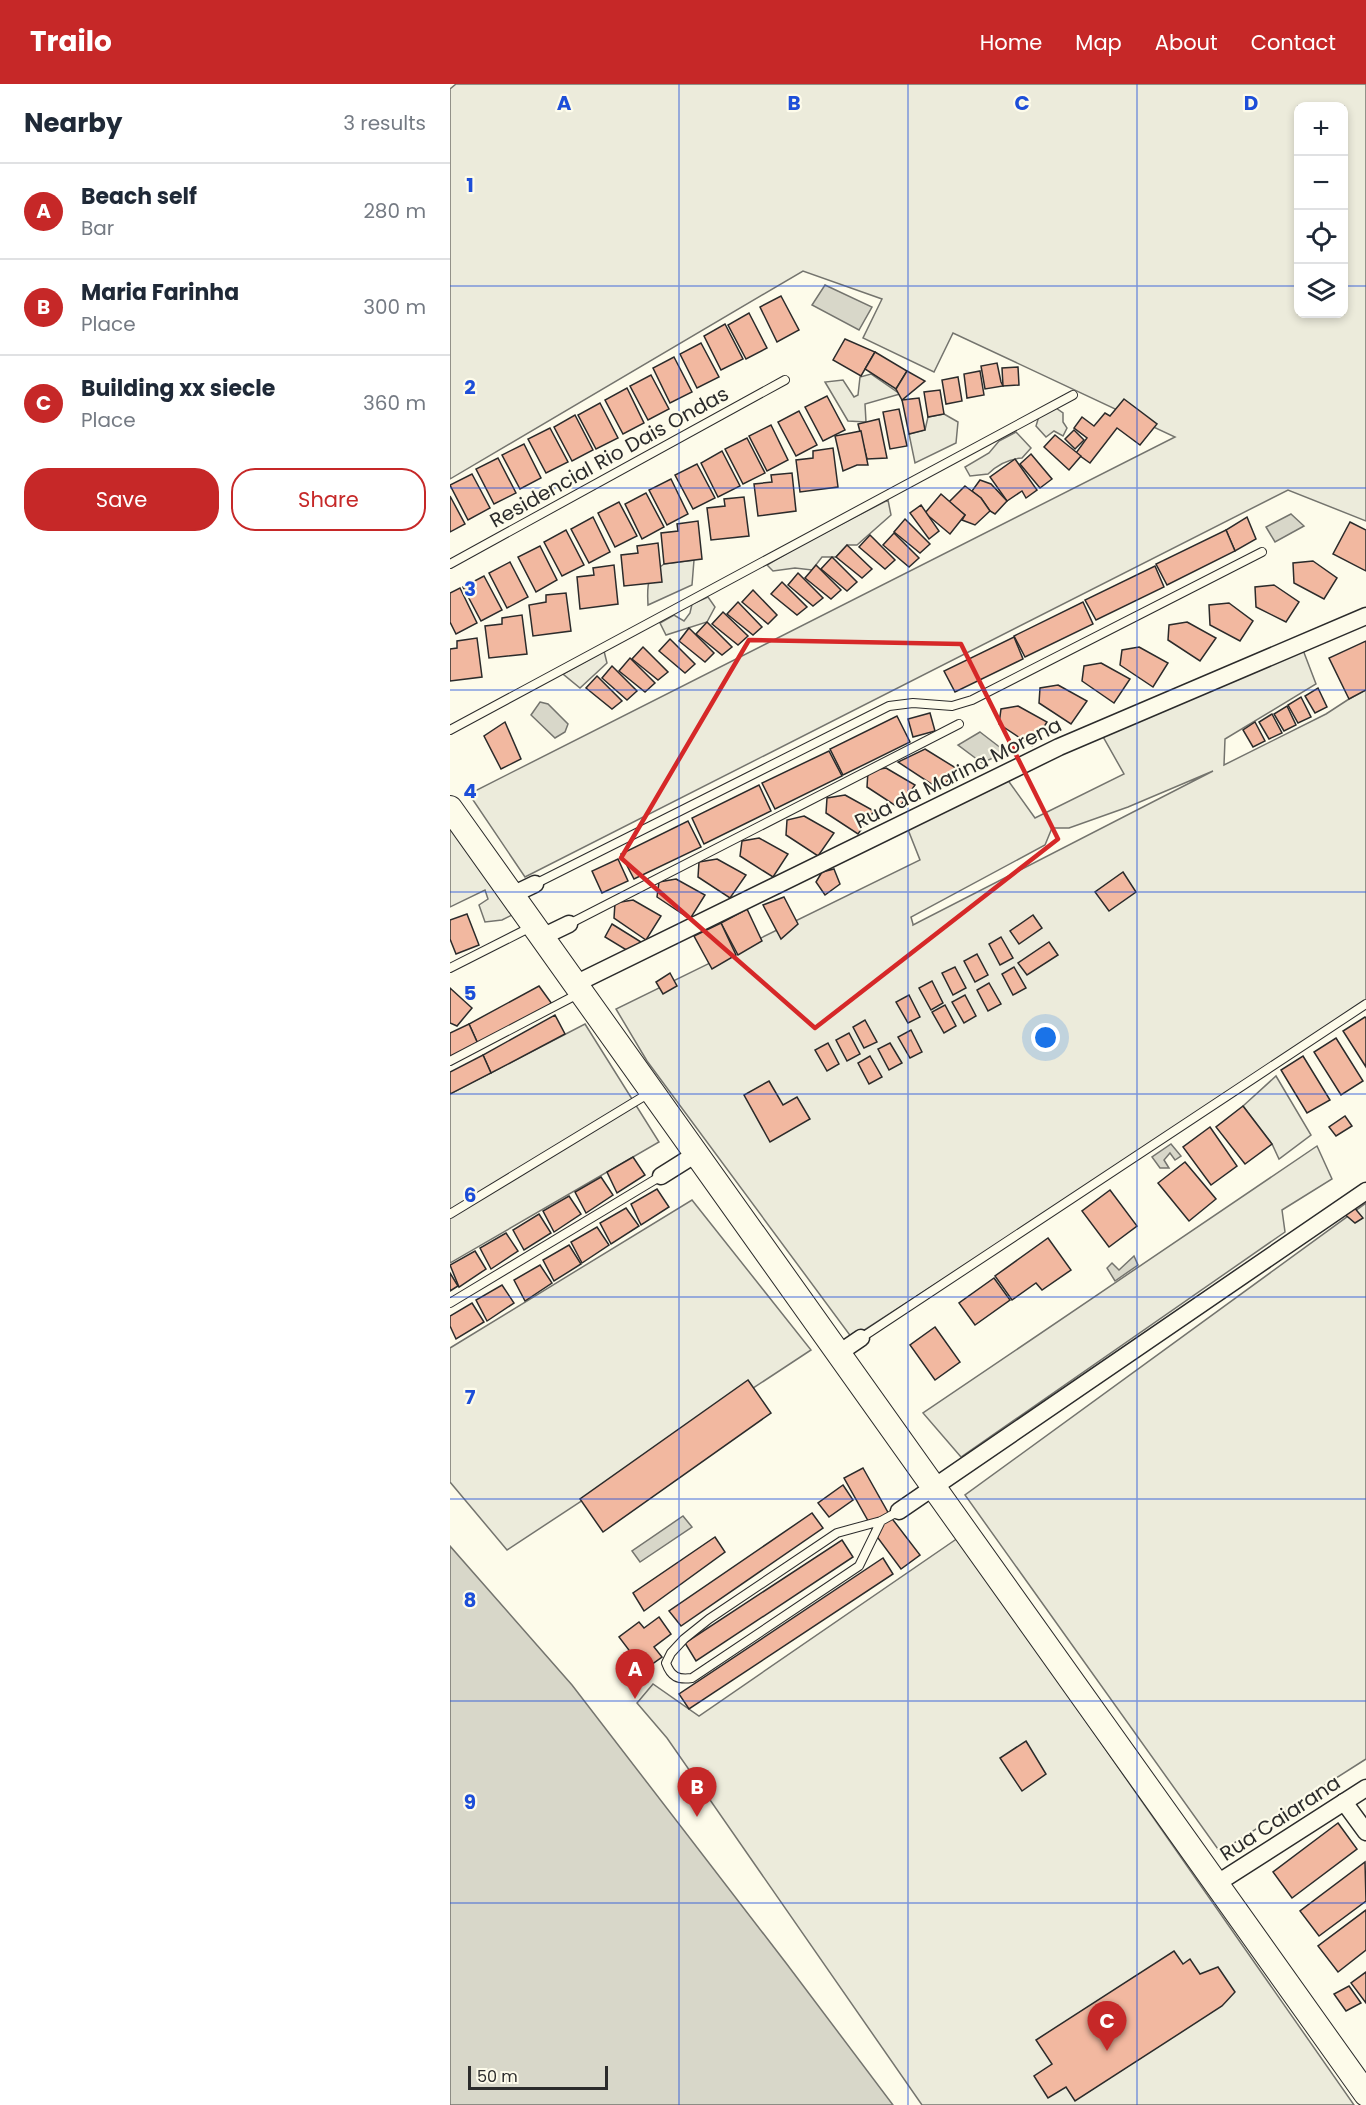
<!DOCTYPE html>
<meta charset="utf-8">
<style>
:root{--surface:#fff;--page:#f6f6f7;--text:#1f2937;--muted:#747a83;--line:#e0e1e3;--accent:#c62828}
body{margin:0;font-family:Poppins,sans-serif;background:var(--page);color:var(--text)}
.controls{position:absolute;right:18px;top:18px;display:grid;overflow:hidden;border-radius:12px;box-shadow:0 3px 9px #0003}
.controls button{width:54px;height:54px;display:grid;place-items:center;padding:0;border:0;border-bottom:2px solid var(--line);background:var(--surface);color:var(--text);font:30px sans-serif}
.scale{position:absolute;left:18px;bottom:15px;width:140px;box-sizing:border-box;padding-left:6px;border:3px solid #2b2b2b;border-top:0;font-size:16px;line-height:21px;white-space:nowrap;color:#2b2b2b;-webkit-text-stroke:4px #fdfbea;paint-order:stroke}
.you{position:absolute;left:596px;top:954px;width:21px;height:21px;margin:-15px;border:4px solid #fff;border-radius:50%;background:#1a73e8;box-shadow:0 0 0 9px #1a73e833}
.badge{display:grid;place-items:center;width:39px;height:39px;border-radius:50%;background:var(--accent);color:#fff;font-size:20px;font-weight:700}
.pin{position:absolute;translate:-50% -50px;filter:drop-shadow(0 2px 3px #0008)}
.pin::after{content:'';position:absolute;top:32px;width:21px;height:18px;background:inherit;clip-path:polygon(0 0,100% 0,50% 100%)}
.list{margin:0;padding:0;list-style:none}
h2{display:flex;justify-content:space-between;align-items:center;height:78px;margin:0;padding:0 24px;font-size:26px}
h2 small{font-size:20px;font-weight:400;color:var(--muted)}
.list li{display:grid;grid-template-columns:39px 1fr auto;gap:18px;align-items:center;box-sizing:border-box;height:96px;padding:0 24px;border-top:2px solid var(--line)}
.list b{display:block;font-size:22px;white-space:nowrap}
.list p{margin:0;font-size:20px;white-space:nowrap;color:var(--muted)}
.list em{font-size:20px;font-style:normal;color:var(--muted)}
.actions{display:flex;gap:12px;padding:18px 24px}
.actions a{flex:1;padding:14px 0;border:2px solid var(--accent);border-radius:24px;text-align:center;font-size:21px;color:var(--accent)}
.actions .main{background:var(--accent);color:#fff}
.icon{flex:none;width:33px;height:33px;fill:none;stroke:currentColor;stroke-width:2;stroke-linecap:round;stroke-linejoin:round}
.map{position:relative;flex:none;width:916px;height:2021px;overflow:hidden}
header{display:flex;align-items:center;gap:36px;box-sizing:border-box;height:84px;padding:0 30px;background:var(--accent);color:#fff}
header strong{font-size:28px}
nav{display:flex;gap:33px;margin-inline-start:auto;font-size:21px}
main{display:flex}
aside{flex:1;background:var(--surface)}
.map>svg:first-child{display:block}
.green{fill:#ecebdb;stroke:#74746e;stroke-width:1.5;fill-rule:evenodd}
.water{fill:#d8d7c9;stroke:#74746e;stroke-width:1.5}
.building{fill:#f2b8a0;stroke:#2b2b2b;stroke-width:1.5}
.lines{fill:none;stroke-linecap:round;stroke-linejoin:round}
.service-casing{stroke:#2b2b2b;stroke-width:10}
.minor-casing{stroke:#2b2b2b;stroke-width:19}
.secondary-casing{stroke:#2b2b2b;stroke-width:26}
.service{stroke:#fdfbea;stroke-width:8}
.minor{stroke:#fdfbea;stroke-width:16}
.secondary{stroke:#fdfbea;stroke-width:24}
.marked{fill:none;stroke:#d62828;stroke-width:4.5;stroke-linejoin:round}
.grid{fill:none;stroke:#1d4ed8;stroke-width:1.5;stroke-opacity:0.55}
.labels{text-anchor:middle;dominant-baseline:central;stroke-width:4.5;stroke-linejoin:round;paint-order:stroke}
.street-label{font-size:20px;fill:#2b2b2b;stroke:#fdfbea}
.grid-label{font-size:20px;text-anchor:middle;font-weight:bold;fill:#1d4ed8;stroke:#fdfbea;stroke-width:4.5;stroke-linejoin:round;paint-order:stroke}
</style>
<header>
<strong>Trailo</strong>
<nav><a>Home</a><a>Map</a><a>About</a><a>Contact</a></nav>
</header>
<main>
<aside>
<h2>Nearby<small>3 results</small></h2>
<ul class="list">
<li><span class="badge">A</span><div><b>Beach self</b><p>Bar</p></div><em>280 m</em></li>
<li><span class="badge">B</span><div><b>Maria Farinha</b><p>Place</p></div><em>300 m</em></li>
<li><span class="badge">C</span><div><b>Building xx siecle</b><p>Place</p></div><em>360 m</em></li>
</ul>
<div class="actions"><a class="main">Save</a><a>Share</a></div>
</aside>
<div class="map">
<svg width="916" height="2021" viewBox="0 0 916 2021">
<rect width="100%" height="100%" fill="#fdfbea"/>
<g class="green">
<path d="M6,0h910v437l-78,-31 -763,387 -56,-83 706,-357 -222,-104 -19,39 -71,-34 19,-39 -79,-28 -353,208v-390zM848,22h46v208h-46z"/>
<path d="M421,290l29,20 -35,10 1,18 -18,-1 -23,-39 18,-2 11,17 4,-2 2,-18z"/>
<path d="M606,324l7,5v9l4,6 -4,8 -9,-5 -8,6 -10,-11 3,-10z"/>
<path d="M494,330l14,8 -2,21 -41,20 -6,-29 16,-4 3,-13z"/>
<path d="M566,348l15,16 -9,10c-14,1 -24,6 -34,16l-18,2 -5,-9 24,-14 10,-12z"/>
<path d="M438,416l3,15 -34,30h-10l-11,12h-14l-10,13 -17,-2 -22,3 -6,-6 32,-19z"/>
<path d="M244,476l-2,25 -44,20c-1,-19 -2,-29 16,-41z"/>
<path d="M258,513l7,10 -8,15 -41,13 -6,-12 14,-8 10,6 6,-8 2,-9z"/>
<path d="M853,566l13,34 -91,55 -1,26 102,-51 23,-15 17,-9v311l-96,67 -418,270 -205,-277 -31,-52 304,-149 -13,-33 100,-48 28,39 89,-44 -23,-41zM763,687l-300,154v-1l-2,-7 134,-72 7,-17h17l59,-21z"/>
<path d="M154,567l3,12 -27,25 -17,-14z"/>
<path d="M0,741l66,88 -14,7 -17,2 -6,-17 9,-6 -3,-9 -35,17z"/>
<path d="M135,940l74,118 -209,121v-169z"/>
<path d="M826,992l35,59 -32,24 -7,-15 -29,-38z"/>
<path d="M867,1062l15,33 -50,31 3,22 -324,225 -38,-44z"/>
<path d="M242,1116l119,150 -304,200 -57,-68v-134z"/>
<path d="M916,1119v556l-146,93 -255,-357z"/>
<path d="M508,1454l396,567h-432l-255,-367 -30,-35 16,-19 46,32z"/>
</g>
<g class="water">
<path d="M375,201l47,22 -13,23 -47,-25z"/>
<path d="M841,430l13,12 -29,16 -9,-15z"/>
<path d="M90,618l8,2 20,20 -3,8 -10,6 -24,-23z"/>
<path d="M530,648l26,20 -24,11 -24,-18z"/>
<path d="M721,1060l10,12 -6,4 -5,-7 -6,7 5,8h-9l-8,-11z"/>
<path d="M684,1172l4,9 -23,16 -8,-13 5,-5 7,7z"/>
<path d="M233,1432l9,11 -52,35 -8,-11z"/>
<path d="M0,1462l122,139 214,278 107,142h-443z"/>
</g>
<g class="building">
<path d="M331,212l18,34 -22,12 -17,-35z"/>
<path d="M299,229l18,35 -21,11 -18,-34z"/>
<path d="M275,240l18,35 -22,11 -17,-34z"/>
<path d="M395,255l30,13 -14,24 -28,-16z"/>
<path d="M251,259l18,34 -22,11 -17,-34z"/>
<path d="M425,268l32,19 -11,18 -31,-20z"/>
<path d="M224,273l18,35 -22,11 -17,-35z"/>
<path d="M547,279l4,19 2,4 -18,3 -4,-23z"/>
<path d="M568,283l1,18 -16,1 -1,-18z"/>
<path d="M457,287l18,10 -23,19 -6,-11z"/>
<path d="M530,287l4,24 -17,3 -3,-24z"/>
<path d="M201,291l18,34 -21,11 -18,-34z"/>
<path d="M508,293l4,24 -16,3 -4,-24z"/>
<path d="M177,304l17,35 -21,11 -18,-34z"/>
<path d="M490,306l4,24 -16,3 -4,-25z"/>
<path d="M377,312l18,34 -22,11 -18,-34z"/>
<path d="M469,314l6,32 -16,4 -7,-34z"/>
<path d="M674,315l33,25 -17,21 -23,-17 -27,35 -14,-10 11,-15 -13,-10 8,-11 12,9 11,-13 5,3z"/>
<path d="M150,319l18,35 -22,11 -18,-34z"/>
<path d="M449,325l8,37 -17,3 -7,-37z"/>
<path d="M349,327l18,34 -21,11 -18,-34z"/>
<path d="M125,331l18,35 -21,11 -18,-34z"/>
<path d="M429,335l8,39 -20,1 -9,-35z"/>
<path d="M321,341l17,35 -21,11 -18,-35z"/>
<path d="M100,344l18,34 -22,11 -18,-34z"/>
<path d="M624,346l10,10 -9,9 -10,-10z"/>
<path d="M411,347l7,34h-11l-14,6 -8,-35z"/>
<path d="M605,351l26,21 -12,14 -25,-23z"/>
<path d="M297,354l18,35 -22,11 -18,-35z"/>
<path d="M74,360l17,34 -21,11 -18,-34z"/>
<path d="M383,364l5,39 -38,5 -4,-32 17,-2v-7z"/>
<path d="M272,367l18,35 -22,11 -17,-34z"/>
<path d="M581,370l21,25 -12,9 -20,-24z"/>
<path d="M48,374l18,35 -22,11 -18,-35z"/>
<path d="M565,375l22,31 -11,8 -4,-7 -15,10 -17,-24z"/>
<path d="M247,380l18,34 -22,11 -18,-34z"/>
<path d="M342,389l4,38 -38,5 -4,-32 18,-2 -1,-7z"/>
<path d="M22,390l18,34 -22,12 -18,-35z"/>
<path d="M221,395l17,35 -21,11 -18,-35z"/>
<path d="M530,396l11,4 16,17 -12,13 -5,-3 -9,-13 -9,-7z"/>
<path d="M515,402l16,12 9,13 -15,14 -13,-5 3,-5 -16,-13z"/>
<path d="M196,409l18,34 -22,12 -17,-35z"/>
<path d="M491,410l24,21 -15,19 -25,-21z"/>
<path d="M0,412l15,28 -15,8z"/>
<path d="M294,413l5,39 -38,4 -4,-32 18,-2 -1,-7z"/>
<path d="M169,418l18,34 -22,11 -17,-34z"/>
<path d="M471,421l18,26 -10,8 -19,-26z"/>
<path d="M143,433l17,35 -21,11 -18,-34z"/>
<path d="M797,433l9,22 -21,12 -9,-21z"/>
<path d="M455,435l25,25 -10,9 -26,-21z"/>
<path d="M248,437l4,38 -38,5 -3,-31 17,-2 -1,-7z"/>
<path d="M900,438l16,8v41l-33,-17z"/>
<path d="M116,446l18,35 -22,11 -18,-34z"/>
<path d="M776,446l9,21 -68,34 -11,-21z"/>
<path d="M444,449l25,25 -10,9 -26,-22z"/>
<path d="M420,451l25,25 -10,9 -26,-22z"/>
<path d="M208,459l4,39 -38,4 -3,-31 17,-2 -1,-7z"/>
<path d="M397,461l25,24 -10,9 -26,-21z"/>
<path d="M90,462l17,34 -21,12 -18,-35z"/>
<path d="M382,473l25,25 -10,9 -26,-22z"/>
<path d="M863,477l24,17 -13,21 -30,-16 -1,-20z"/>
<path d="M60,478l18,35 -21,11 -18,-35z"/>
<path d="M164,481l4,39 -38,5 -3,-32 17,-2 -1,-7z"/>
<path d="M366,481l25,25 -10,9 -26,-21z"/>
<path d="M705,482l9,21 -68,33 -11,-20z"/>
<path d="M348,489l25,25 -10,8 -25,-21z"/>
<path d="M34,492l18,34 -21,11 -18,-34z"/>
<path d="M332,498l25,25 -10,8 -26,-21z"/>
<path d="M824,501l25,17 -13,20 -30,-15 -1,-20z"/>
<path d="M10,504l17,35 -21,11 -6,-12v-29z"/>
<path d="M303,506l24,25 -9,9 -26,-22z"/>
<path d="M116,509l5,38 -38,5 -4,-31 17,-3v-7z"/>
<path d="M288,518l24,25 -9,8 -26,-21z"/>
<path d="M633,518l10,22 -68,33 -11,-21z"/>
<path d="M779,519l24,18 -13,20 -30,-16 -1,-20z"/>
<path d="M273,528l25,24 -10,9 -26,-21z"/>
<path d="M72,531l5,39 -38,4 -4,-32 17,-2v-6z"/>
<path d="M257,538l25,25 -10,8 -26,-21z"/>
<path d="M737,538l29,16 -16,23 -32,-21 1,-15z"/>
<path d="M239,544l25,25 -9,9 -26,-21z"/>
<path d="M564,553l9,22 -68,33 -11,-21z"/>
<path d="M27,554l5,39 -32,4v-32l7,-1v-7z"/>
<path d="M220,555l25,25 -10,9 -26,-22z"/>
<path d="M916,557v49l-17,9 -20,-41z"/>
<path d="M193,563l25,25 -10,8 -26,-21z"/>
<path d="M689,563l29,16 -15,24 -33,-22 2,-15z"/>
<path d="M180,574l25,25 -10,9 -26,-21z"/>
<path d="M651,579l29,16 -16,24 -32,-22 2,-15z"/>
<path d="M162,582l25,25 -10,9 -25,-22z"/>
<path d="M147,592l25,25 -10,8 -26,-21z"/>
<path d="M608,601l29,16 -16,23 -32,-21 1,-15z"/>
<path d="M868,604l9,19 -12,6 -10,-17z"/>
<path d="M851,613l10,20 -13,6 -10,-18z"/>
<path d="M568,622l29,16 -15,24 -33,-22 2,-15z"/>
<path d="M837,622l9,19 -12,6 -10,-17z"/>
<path d="M480,629l5,18 -22,6 -5,-18z"/>
<path d="M822,630l10,19 -13,6 -10,-17z"/>
<path d="M447,632l13,26 -67,33 -13,-26z"/>
<path d="M55,638l16,37 -20,10 -17,-33z"/>
<path d="M805,638l10,19 -12,6 -10,-17z"/>
<path d="M475,665l34,21 -20,19 -41,-27z"/>
<path d="M379,667l13,25 -67,33 -13,-26z"/>
<path d="M436,684l29,17 -16,23 -32,-21 1,-16z"/>
<path d="M309,701l12,26 -67,33 -12,-26z"/>
<path d="M395,711l29,16 -16,23 -32,-21 1,-15z"/>
<path d="M354,732l30,17 -16,23 -32,-21 1,-15z"/>
<path d="M238,737l13,26 -67,32 -13,-25z"/>
<path d="M309,754l29,16 -15,23 -33,-21 2,-15z"/>
<path d="M168,775l10,22 -26,12 -10,-22z"/>
<path d="M267,775l29,16 -16,23 -32,-21 1,-15z"/>
<path d="M384,785l6,15 -15,11 -9,-13 6,-10z"/>
<path d="M673,788l13,20 -27,19 -14,-19z"/>
<path d="M226,795l29,16 -15,24 -33,-22 2,-15z"/>
<path d="M334,813l14,27 -17,15 -18,-34z"/>
<path d="M183,816l28,16 -15,24 -32,-22 1,-15z"/>
<path d="M297,825l15,32 -24,14 -17,-32z"/>
<path d="M17,830l12,31 -23,9 -6,-15v-19z"/>
<path d="M583,831l9,13 -23,16 -9,-13z"/>
<path d="M271,839l15,32 -24,14 -18,-33z"/>
<path d="M162,840l29,18 -8,12 -28,-17z"/>
<path d="M551,853l12,21 -13,7 -11,-21z"/>
<path d="M599,858l9,13 -31,20 -9,-12z"/>
<path d="M527,870l11,21 -13,7 -11,-21z"/>
<path d="M505,883l11,21 -13,7 -11,-22z"/>
<path d="M564,883l12,21 -13,7 -11,-21z"/>
<path d="M220,889l7,13 -14,8 -7,-12z"/>
<path d="M482,897l11,22 -12,7 -12,-22z"/>
<path d="M539,899l12,21 -13,7 -11,-21z"/>
<path d="M89,902l13,18 -74,40 -9,-20z"/>
<path d="M0,904l22,20 -15,18 -7,-3z"/>
<path d="M459,911l11,22 -12,6 -12,-21z"/>
<path d="M515,911l11,21 -12,7 -12,-21z"/>
<path d="M495,921l11,21 -12,7 -12,-21z"/>
<path d="M105,931l10,19 -74,39 -8,-18z"/>
<path d="M915,933l1,1v49l-23,-36z"/>
<path d="M415,936l12,22 -13,6 -11,-21z"/>
<path d="M19,940l9,20 -28,14v-25z"/>
<path d="M461,946l11,22 -12,6 -12,-21z"/>
<path d="M399,949l11,21 -13,7 -11,-21z"/>
<path d="M886,954l27,43 -22,14 -27,-43z"/>
<path d="M378,959l11,21 -12,7 -12,-21z"/>
<path d="M440,959l12,20 -13,7 -11,-21z"/>
<path d="M33,971l8,18 -41,21v-22z"/>
<path d="M420,972l12,21 -13,7 -11,-21z"/>
<path d="M853,972l27,44 -23,13 -26,-43z"/>
<path d="M319,997l14,24 14,-8 13,22 -40,23 -26,-47z"/>
<path d="M793,1022l29,38 -27,20 -29,-37z"/>
<path d="M895,1032l7,10 -16,10 -7,-9z"/>
<path d="M760,1043l27,39 -26,19 -28,-38z"/>
<path d="M183,1073l12,18 -28,18 -10,-21z"/>
<path d="M735,1078l31,37 -27,22 -31,-38z"/>
<path d="M151,1093l12,18 -27,18 -11,-21z"/>
<path d="M207,1105l12,18 -28,18 -10,-21z"/>
<path d="M660,1106l27,36 -28,21 -27,-36z"/>
<path d="M119,1112l12,18 -27,18 -11,-21z"/>
<path d="M903,1122l10,12 -8,5 -13,-11z"/>
<path d="M176,1124l13,18 -28,18 -11,-21z"/>
<path d="M89,1130l12,19 -27,17 -11,-20z"/>
<path d="M147,1143l12,18 -27,18 -11,-21z"/>
<path d="M56,1149l12,18 -27,18 -11,-21z"/>
<path d="M598,1154l23,32 -29,20 -6,-7 -24,17 -17,-24z"/>
<path d="M119,1161l12,19 -27,17 -11,-21z"/>
<path d="M25,1167l11,18 -27,18 -9,-22z"/>
<path d="M90,1181l12,18 -27,18 -11,-21z"/>
<path d="M0,1189l8,13 -8,5z"/>
<path d="M544,1194l16,22 -35,25 -16,-22z"/>
<path d="M52,1201l12,18 -27,18 -11,-21z"/>
<path d="M22,1219l12,19 -28,17 -6,-13v-10z"/>
<path d="M485,1243l25,35 -25,18 -25,-35z"/>
<path d="M298,1296l23,33 -168,119 -23,-33z"/>
<path d="M413,1384l27,48 -19,10 -27,-48z"/>
<path d="M393,1401l10,15 -24,17 -11,-14z"/>
<path d="M362,1429l11,15 -142,98 -12,-15z"/>
<path d="M440,1432l30,39 -19,14 -29,-39z"/>
<path d="M265,1453l10,15 -81,59 -11,-18z"/>
<path d="M392,1456l11,17 -157,104 -11,-18z"/>
<path d="M433,1474l10,16 -204,135 -10,-15z"/>
<path d="M209,1533l12,17 -17,13 8,10 -18,13 -25,-33 20,-15 5,6z"/>
<path d="M576,1657l20,33 -24,17 -22,-33z"/>
<path d="M888,1739l19,26 -65,49 -19,-26z"/>
<path d="M915,1778l1,39 -47,35 -19,-25z"/>
<path d="M916,1826v40l-28,22 -20,-26z"/>
<path d="M724,1867l9,13 7,-5 10,15 18,-7 17,25 -13,14 -147,95 -9,-14 -18,11 -14,-22 18,-12 -16,-24z"/>
<path d="M916,1888v31l-15,-20z"/>
<path d="M899,1902l12,17 -15,8 -12,-17z"/>
</g>
<g class="lines">
<g class="service-casing">
<g id="service">
<path d="M0,480l335,-184"/>
<path d="M0,646l623,-335"/>
<path d="M85,800l354,-178 24,-3 39,3 20,-6 290,-148"/>
<path d="M119,840l390,-200"/>
<path d="M0,884l81,-41"/>
<path d="M0,977l128,-67"/>
<path d="M0,1130l201,-122"/>
<path d="M0,1219l211,-127"/>
<path d="M411,1254l505,-334"/>
<path d="M431,1437l-22,45 -167,112c-14,2 -21,-1 -26,-15l5,-10 13,-14 25,-20 128,-86 44,-12 18,-10"/>
</g>
</g>
<g class="minor-casing">
<g id="minor">
<path d="M62,811l23,-11"/>
<path d="M92,853l27,-13"/>
<path d="M125,900l484,-237 307,-131"/>
<path d="M211,1092l35,-22"/>
<path d="M389,1269l22,-15"/>
<path d="M449,1427l467,-320"/>
<path d="M894,1718l22,30"/>
<path d="M766,1800l150,-96"/>
</g>
</g>
<g class="secondary-casing">
<path id="secondary" d="M0,724l916,1286"/>
</g>
<use href="#service" class="service"/>
<use href="#minor" class="minor"/>
<use href="#secondary" class="secondary"/>
</g>
<path class="marked" d="M299,556l212,4 97,195 -243,189 -194,-170z"/>
<path class="grid" d="M229,0v2021M458,0v2021M687,0v2021M0,202h848M894,202h22M0,404h916M0,606h916M0,808h916M0,1010h916M0,1213h916M0,1415h916M0,1617h916M0,1819h916"/>
<g class="labels">
<g class="street-label">
<text transform="translate(159 373) rotate(-29)">Residencial Rio Dais Ondas</text>
<text transform="translate(508 689) rotate(-26)">Rua da Marina Morena</text>
<text transform="translate(830 1734) rotate(-33)">Rua Caiarana</text>
</g>
</g>
<g class="grid-label">
<text x="114" y="26">A</text>
<text x="344" y="26">B</text>
<text x="572" y="26">C</text>
<text x="801" y="26">D</text>
<text x="20" y="108">1</text>
<text x="20" y="310">2</text>
<text x="20" y="512">3</text>
<text x="20" y="714">4</text>
<text x="20" y="916">5</text>
<text x="20" y="1118">6</text>
<text x="20" y="1320">7</text>
<text x="20" y="1523">8</text>
<text x="20" y="1725">9</text>
</g>
</svg>
<div class="controls">
<button>+</button>
<button>−</button>
<button><svg class="icon" aria-label="locate" viewBox="0 0 24 24"><circle cx="12" cy="12" r="6"/><path d="M12 2v4M12 18v4M2 12h4M18 12h4"/></svg></button>
<button><svg class="icon" aria-label="layers" viewBox="0 0 24 24"><path d="M12 4l9 5-9 5-9-5zM3 14l9 5 9-5"/></svg></button>
</div>
<div class="scale">50 m</div>
<div class="you"></div>
<div class="pin badge" style="left:185px;top:1615px">A</div>
<div class="pin badge" style="left:247px;top:1733px">B</div>
<div class="pin badge" style="left:657px;top:1967px">C</div>
</div>
</main>
